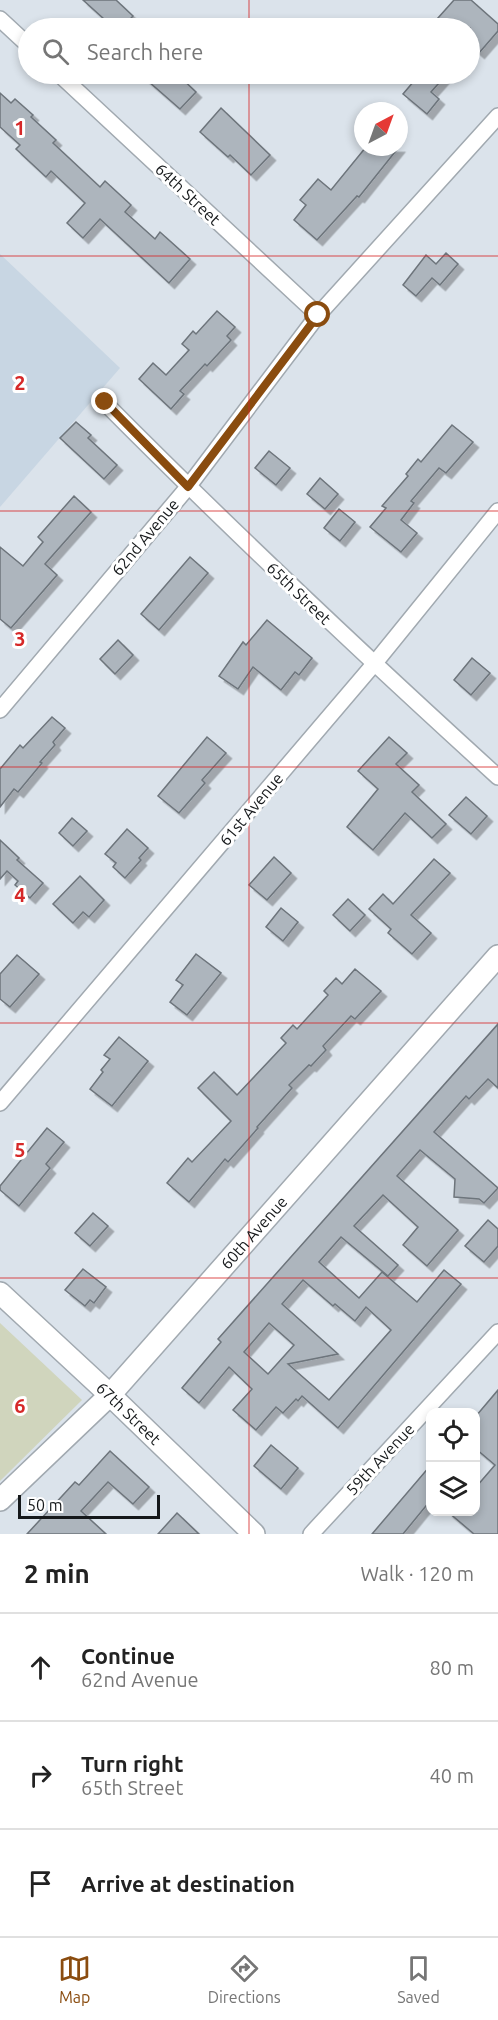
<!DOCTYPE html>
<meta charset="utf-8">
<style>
:root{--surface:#fff;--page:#f2f2f2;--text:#222;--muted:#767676;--line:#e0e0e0;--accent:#8a4c0f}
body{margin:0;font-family:Ubuntu,sans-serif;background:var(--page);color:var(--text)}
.controls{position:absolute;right:18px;bottom:18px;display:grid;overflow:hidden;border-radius:12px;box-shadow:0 3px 9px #0003}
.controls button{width:54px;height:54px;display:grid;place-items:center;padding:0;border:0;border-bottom:2px solid var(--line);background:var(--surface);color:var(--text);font:30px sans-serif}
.compass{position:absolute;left:354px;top:102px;width:54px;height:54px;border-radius:50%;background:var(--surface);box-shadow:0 3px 9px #0003;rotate:41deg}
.scale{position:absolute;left:18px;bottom:15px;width:142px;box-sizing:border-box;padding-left:6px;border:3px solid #15181a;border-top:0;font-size:16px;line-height:21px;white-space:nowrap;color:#15181a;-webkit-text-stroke:4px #fff;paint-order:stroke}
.stop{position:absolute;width:18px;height:18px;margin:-14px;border:4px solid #8a4c0f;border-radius:50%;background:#fff}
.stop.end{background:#8a4c0f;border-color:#fff;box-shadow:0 2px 6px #0008}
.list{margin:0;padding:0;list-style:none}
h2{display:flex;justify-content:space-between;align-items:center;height:78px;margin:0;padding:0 24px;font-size:26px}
h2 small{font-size:20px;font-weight:400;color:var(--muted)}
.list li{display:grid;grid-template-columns:39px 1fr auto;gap:18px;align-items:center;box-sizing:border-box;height:108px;padding:0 24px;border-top:2px solid var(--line)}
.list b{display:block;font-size:22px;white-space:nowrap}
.list p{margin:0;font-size:20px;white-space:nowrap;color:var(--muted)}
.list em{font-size:20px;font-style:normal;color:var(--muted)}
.icon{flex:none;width:33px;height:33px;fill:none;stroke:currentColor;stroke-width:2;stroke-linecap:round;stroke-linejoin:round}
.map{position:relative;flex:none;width:498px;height:1534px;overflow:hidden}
.search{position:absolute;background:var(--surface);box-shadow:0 3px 9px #0003;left:18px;right:18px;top:18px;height:66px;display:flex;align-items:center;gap:15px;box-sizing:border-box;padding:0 21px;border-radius:33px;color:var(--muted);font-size:22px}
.sheet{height:402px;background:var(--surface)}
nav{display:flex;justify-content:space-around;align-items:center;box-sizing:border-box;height:84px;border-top:2px solid var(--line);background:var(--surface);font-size:16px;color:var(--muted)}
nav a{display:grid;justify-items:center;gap:3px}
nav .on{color:var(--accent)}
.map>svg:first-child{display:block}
.built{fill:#c8d6e3}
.green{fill:#d0d5bd}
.building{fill:#adb5bd;stroke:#6d747b;stroke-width:1.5;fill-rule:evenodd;filter:url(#shadow)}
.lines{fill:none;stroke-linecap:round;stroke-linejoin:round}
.street-casing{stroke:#a1a9b0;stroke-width:18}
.secondary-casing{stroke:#a1a9b0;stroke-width:24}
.street{stroke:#fff;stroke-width:15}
.secondary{stroke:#fff;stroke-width:21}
.route{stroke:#8a4c0f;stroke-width:8}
.grid{fill:none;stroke:#d62828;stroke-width:1.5;stroke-opacity:0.55}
.labels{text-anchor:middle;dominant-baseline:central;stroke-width:6;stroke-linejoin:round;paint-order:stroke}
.street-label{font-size:16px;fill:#15181a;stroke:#fff}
.grid-label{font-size:20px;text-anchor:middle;font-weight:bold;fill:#d62828;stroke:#fff;stroke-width:6;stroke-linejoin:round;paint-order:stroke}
</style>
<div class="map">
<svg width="498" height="1534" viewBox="0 0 498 1534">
<defs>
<filter id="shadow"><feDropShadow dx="5.5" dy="5.5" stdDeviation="0" flood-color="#0004"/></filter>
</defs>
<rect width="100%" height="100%" fill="#dbe3eb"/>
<path class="built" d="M0,254l120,114 -120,139z"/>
<path class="green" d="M0,1323l82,77 -82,81z"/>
<g class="building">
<path d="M83,0h33l17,16 -11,12h-8z"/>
<path d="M454,0h17l27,24v7l-19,22 -9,-8v-17h-20l-12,-10z"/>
<path d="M140,74h37l19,18 -16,17z"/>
<path d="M420,74h27l-16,18 8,7 -12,15 -24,-20z"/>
<path d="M0,93l11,10 4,-4 18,16 -2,2 25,23 -3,3 47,44 5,-6 26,24 -6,7 30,27 5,-7 30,27 -21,24 -69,-64 -17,19 -16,-15 18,-20 -34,-32 -5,6 -30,-28 4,-4 -20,-18z"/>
<path d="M221,108l49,47 -19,20 -21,-20 -2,2 -28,-25z"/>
<path d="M366,147h33l-40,50 -2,-1 -40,44 -23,-20 12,-15 -6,-5 18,-21 13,11z"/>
<path d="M446,253l12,11 -18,21 -8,-7 -16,18 -13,-11 23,-30 10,9z"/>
<path d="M217,311l18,16 -8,9 4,4 -24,26 -2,-2 -25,27 4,3 -13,15 -32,-30 14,-16 13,12 23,-25 -7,-6 11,-13 3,3z"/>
<path d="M76,422l15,13 -3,3 29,27 -13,14 -44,-41z"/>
<path d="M452,425l21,17 -27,31 -7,-5 -28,33 3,2 -13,17 16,13 -16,19 -31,-25 16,-19 -4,-2 26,-30 -2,-2 12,-15 3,3z"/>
<path d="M269,451l21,17 -14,17 -21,-17z"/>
<path d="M320,478l18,16 -13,15 -18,-15z"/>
<path d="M74,496l17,16 -46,52 12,11 -46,53 -11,-9v-72l23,19 20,-24 -5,-5z"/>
<path d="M339,509l16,13 -15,19 -16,-13z"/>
<path d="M190,557l18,16 -49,57 -18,-16z"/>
<path d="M267,620l45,38 -13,17 -4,-3 -14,18 -28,-23 -15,22 -19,-13 24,-34 3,3z"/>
<path d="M118,640l15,15 -18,19 -15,-15z"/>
<path d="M472,658l18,15 -19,22 -17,-15z"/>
<path d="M52,717l13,11 -12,14 2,3 -15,17 2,1 -24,29 -4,-3 -14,18v-38l20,-24 3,3z"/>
<path d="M207,737l19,16 -24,27 3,3 -26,30 -21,-17z"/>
<path d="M389,737l18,16 -11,11 23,21 -7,7 34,32 -14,14 -27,-25 -32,37 -26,-23 31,-38 -20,-18z"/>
<path d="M466,797l21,19 -16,18 -22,-19z"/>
<path d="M72,818l15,13 -14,15 -14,-13z"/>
<path d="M127,829l21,19 -9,10 2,2 -16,18 -12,-11 3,-4 -11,-9z"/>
<path d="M0,840l19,18 -2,2 26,23 -13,15 -15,-13 3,-4 -11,-10 -7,8z"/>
<path d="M274,857l17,16 -24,27 -18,-15z"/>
<path d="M434,859l16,14 -39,42 20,18 -19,21 -24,-21 3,-4 -22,-20 14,-15 10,10z"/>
<path d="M80,876l24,24 -15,17 -6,-5 -10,11 -20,-19z"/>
<path d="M348,899l17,16 -15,16 -17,-16z"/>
<path d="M281,908l17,14 -15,19 -17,-14z"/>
<path d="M196,954l25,19 -34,42 -17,-13 13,-17 -7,-5z"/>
<path d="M17,955l22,19 -29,33 -10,-8v-25z"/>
<path d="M355,969l26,22 -26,28 -4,-3 -28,30 3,4 -15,16 -2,-1 -20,20 3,3 -35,39 1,1 -30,34 -3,-3 -36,43 -22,-19 21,-25 4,4 39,-41 -33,-33 16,-16 23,23 49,-52 -5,-5 12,-13 4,4 31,-34 -4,-4 12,-13 6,6z"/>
<path d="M498,1024v64l-10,-9 -19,20 -3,-3 -32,36 64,56 -14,15 -5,-4 -25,-2 1,-18 -35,-29 -23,26 61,54 -31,36 -24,-21 15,-18 -35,-32 -29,31 44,39 -10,11 -47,-39 -22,25 40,36 23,-26 35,30 27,-32 17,14 -123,144 -36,-32 -4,5 -2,-2 -13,14 -7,-6 -20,23 -23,-20 19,-21 -23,-22 -30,36 -17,-15 39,-46 -3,-3zM303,1280l30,26 2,-2 20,17 11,-14 25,23 -62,70 -41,-36 50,-10 -56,-50zM269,1323l25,22 -26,29 -24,-22z"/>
<path d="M119,1037l29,24 -36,45 -22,-17 13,-17 -2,-2 9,-11 -6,-4z"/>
<path d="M47,1128l17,14 -18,22 4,4 -31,38 -19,-16v-4z"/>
<path d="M93,1213l15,13 -18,20 -15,-13z"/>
<path d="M488,1220l10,9v17l-14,16 -19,-16z"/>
<path d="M83,1269l23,18 -12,16 -4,-3 -5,6 -20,-16z"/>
<path d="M498,1390v144h-24l-26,-22h28v-25l19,-22 -19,-16v-33z"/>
<path d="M271,1445l27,23 -17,21 -27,-23z"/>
<path d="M110,1451l39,36 -16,17 -25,-22 -27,29 25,23h-79l48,-52 4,3z"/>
<path d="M430,1466v35l-27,33h-31z"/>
<path d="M177,1513l22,21h-41z"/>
</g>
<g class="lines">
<g class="street-casing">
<g id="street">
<path d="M0,19l28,26"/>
<path d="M59,74l259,241"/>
<path d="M105,403c127,128 259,252 393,374"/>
<path d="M0,710l188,-223 130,-172 180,-199"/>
<path d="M0,1103l374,-439 124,-153"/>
<path d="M311,1534l187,-202"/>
</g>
</g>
<g class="secondary-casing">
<g id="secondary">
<path id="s1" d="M0,1293l110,102 144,139"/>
<path id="s2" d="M0,1500l110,-105 388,-439"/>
</g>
</g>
<use href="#street" class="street"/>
<use href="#secondary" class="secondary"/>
</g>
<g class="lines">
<path class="route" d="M105,402l83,85 130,-172"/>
</g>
<path class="grid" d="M249,0v28M249,74v1460M0,256h498M0,511h498M0,767h498M0,1023h498M0,1278h498"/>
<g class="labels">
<g class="street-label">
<text transform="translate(188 194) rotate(43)">64th Street</text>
<text transform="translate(145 537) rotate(-50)">62nd Avenue</text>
<text transform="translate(299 593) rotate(44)">65th Street</text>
<text transform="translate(251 809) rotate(-50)">61st Avenue</text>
<text stroke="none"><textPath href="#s2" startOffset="369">60th Avenue</textPath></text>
<text stroke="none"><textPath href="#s1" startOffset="176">67th Street</textPath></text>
<text transform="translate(380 1459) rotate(-47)">59th Avenue</text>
</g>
</g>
<g class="grid-label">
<text x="20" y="135">1</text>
<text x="20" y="390">2</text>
<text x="20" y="646">3</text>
<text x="20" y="902">4</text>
<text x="20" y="1157">5</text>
<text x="20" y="1413">6</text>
</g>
</svg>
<div class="controls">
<button><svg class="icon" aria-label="locate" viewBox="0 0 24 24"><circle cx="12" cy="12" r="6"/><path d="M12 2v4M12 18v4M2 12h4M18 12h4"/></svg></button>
<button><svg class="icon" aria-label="layers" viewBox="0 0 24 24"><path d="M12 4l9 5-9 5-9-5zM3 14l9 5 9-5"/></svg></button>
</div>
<svg class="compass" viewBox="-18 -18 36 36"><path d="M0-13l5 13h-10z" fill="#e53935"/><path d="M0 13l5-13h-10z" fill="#767676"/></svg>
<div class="scale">50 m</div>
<div class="stop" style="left:318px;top:315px"></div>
<div class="stop end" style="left:105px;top:402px"></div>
<div class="search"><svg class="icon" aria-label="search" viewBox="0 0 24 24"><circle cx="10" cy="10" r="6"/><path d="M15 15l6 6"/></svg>Search here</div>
</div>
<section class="sheet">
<h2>2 min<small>Walk · 120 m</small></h2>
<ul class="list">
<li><svg class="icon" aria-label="ahead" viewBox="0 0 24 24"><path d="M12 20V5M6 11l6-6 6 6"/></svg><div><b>Continue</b><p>62nd Avenue</p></div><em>80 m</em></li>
<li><svg class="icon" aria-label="right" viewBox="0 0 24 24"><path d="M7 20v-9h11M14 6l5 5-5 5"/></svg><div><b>Turn right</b><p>65th Street</p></div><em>40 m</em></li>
<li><svg class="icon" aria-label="arrive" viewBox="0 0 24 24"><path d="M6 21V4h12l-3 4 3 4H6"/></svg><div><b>Arrive at destination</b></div></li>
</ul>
</section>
<nav>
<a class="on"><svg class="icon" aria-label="map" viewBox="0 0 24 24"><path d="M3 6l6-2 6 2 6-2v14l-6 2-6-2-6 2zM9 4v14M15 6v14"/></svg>Map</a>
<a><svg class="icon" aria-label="directions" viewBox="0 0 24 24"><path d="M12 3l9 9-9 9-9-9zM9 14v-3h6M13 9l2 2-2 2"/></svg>Directions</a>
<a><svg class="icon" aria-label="saved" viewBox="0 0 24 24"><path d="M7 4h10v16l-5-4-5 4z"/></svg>Saved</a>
</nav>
